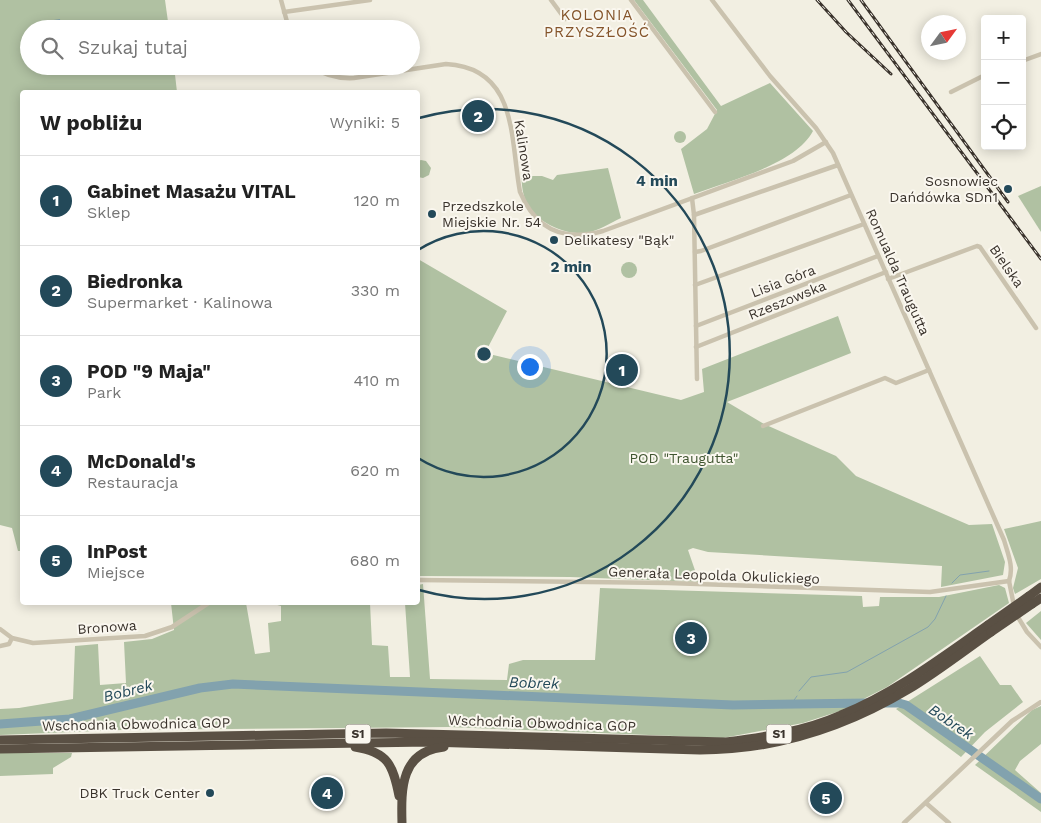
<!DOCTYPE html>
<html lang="pl">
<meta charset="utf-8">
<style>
:root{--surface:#fff;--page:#f6f6f6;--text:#222;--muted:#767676;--line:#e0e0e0;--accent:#234959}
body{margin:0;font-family:"Work Sans",sans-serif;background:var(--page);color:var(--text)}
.controls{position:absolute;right:15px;top:15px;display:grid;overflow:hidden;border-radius:5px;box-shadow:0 2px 12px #0003}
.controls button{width:45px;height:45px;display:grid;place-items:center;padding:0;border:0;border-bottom:1px solid var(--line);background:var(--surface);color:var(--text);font:25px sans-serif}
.compass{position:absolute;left:921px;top:15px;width:45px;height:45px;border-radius:50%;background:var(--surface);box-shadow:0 2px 12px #0003;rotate:57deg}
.you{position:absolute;left:529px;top:366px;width:18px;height:18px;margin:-12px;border:4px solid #fff;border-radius:50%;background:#1a73e8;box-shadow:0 0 0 8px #1a73e833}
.badge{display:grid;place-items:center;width:32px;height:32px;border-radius:50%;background:var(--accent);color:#fff;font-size:16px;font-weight:700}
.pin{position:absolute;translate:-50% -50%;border:2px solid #fff;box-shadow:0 1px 5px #0006}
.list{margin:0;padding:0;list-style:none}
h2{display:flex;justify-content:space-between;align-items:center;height:65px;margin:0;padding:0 20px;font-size:21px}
h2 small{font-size:16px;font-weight:400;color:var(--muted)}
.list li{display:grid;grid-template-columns:32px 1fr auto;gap:15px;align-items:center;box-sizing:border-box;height:90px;padding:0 20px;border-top:1px solid var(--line)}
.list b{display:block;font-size:19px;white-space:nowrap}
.list p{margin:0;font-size:16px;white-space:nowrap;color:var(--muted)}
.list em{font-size:16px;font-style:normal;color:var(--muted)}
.icon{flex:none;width:28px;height:28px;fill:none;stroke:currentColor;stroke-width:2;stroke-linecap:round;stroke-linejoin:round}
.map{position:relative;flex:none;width:1041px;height:823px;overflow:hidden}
.search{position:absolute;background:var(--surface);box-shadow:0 2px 12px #0003;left:20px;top:20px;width:400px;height:55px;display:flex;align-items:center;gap:12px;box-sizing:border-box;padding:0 18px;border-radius:28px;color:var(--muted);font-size:19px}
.panel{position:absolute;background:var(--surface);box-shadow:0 2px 12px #0003;left:20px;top:90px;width:400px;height:515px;border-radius:5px}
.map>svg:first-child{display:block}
.green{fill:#b0c1a2}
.water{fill:#82a2ae}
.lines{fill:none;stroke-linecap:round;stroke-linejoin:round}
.stream{stroke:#82a2ae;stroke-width:1}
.river{stroke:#82a2ae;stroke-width:9}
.street{stroke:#cac2ae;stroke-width:4.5}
.highway{stroke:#5a5044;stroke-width:9}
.rail-casing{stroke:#3a332c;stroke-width:3}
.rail{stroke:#faf7ef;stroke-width:1;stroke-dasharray:4;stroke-linecap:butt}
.highway-bridge{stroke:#5a5044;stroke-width:9}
.ring{fill:none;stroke:#234959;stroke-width:2.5}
.poi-dot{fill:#234959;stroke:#faf7ef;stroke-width:2}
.labels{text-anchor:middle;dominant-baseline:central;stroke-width:4;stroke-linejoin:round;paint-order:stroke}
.shield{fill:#faf7ef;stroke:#746e66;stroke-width:1}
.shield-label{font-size:12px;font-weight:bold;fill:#3a332c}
.street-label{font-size:14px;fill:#3a332c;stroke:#faf7ef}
.poi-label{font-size:14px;fill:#3a332c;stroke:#faf7ef;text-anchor:end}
.park-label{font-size:14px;fill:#405631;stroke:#faf7ef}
.neighbourhood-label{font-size:15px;letter-spacing:1px;fill:#84542a;stroke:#faf7ef}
.water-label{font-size:15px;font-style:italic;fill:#234959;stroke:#faf7ef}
.centre{fill:#234959;stroke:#faf7ef;stroke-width:2.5}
.ring-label{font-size:15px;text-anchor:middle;font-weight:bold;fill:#234959;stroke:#faf7ef;stroke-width:4;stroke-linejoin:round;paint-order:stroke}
</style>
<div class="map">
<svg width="1041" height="823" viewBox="0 0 1041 823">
<rect width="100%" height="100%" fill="#f2efe2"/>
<g class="green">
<path d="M0,0h165l4,29h-140v37h145l3,26h-155v459h-4l-6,-23 -12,-3z"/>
<path d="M634,0h9l78,106 49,-23 43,48c-18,34 -85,50 -119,63l-13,-45 26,-20 10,-19z"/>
<circle cx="680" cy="137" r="6"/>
<path d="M421,160l5,1 5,7 -2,7 -6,3 -5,-1v-16z"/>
<path d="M608,168l13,50c-11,5 -23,13 -35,15 -25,2 -55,-13 -62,-37 -2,-6 -2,-13 -3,-20h21l11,4 4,-5z"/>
<path d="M1041,186v46l-23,-36z"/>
<path d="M418,259l89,52 -22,42 196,47 23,-8 -2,-23 136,-53 13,37 -124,49 37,22 72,32 20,20 113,49 23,-1 13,38 -2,13 -62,12 1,-21 -234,-14 -15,-4 -5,2 11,32 -129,-5 -152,-1z"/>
<circle cx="629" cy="270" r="8"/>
<path d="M1041,521v58l-26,15 -2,-6 5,-20 -14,-39z"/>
<path d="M423,584l7,95 77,1 2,-16 14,-4h72l5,-72 262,8 1,11 16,-1 1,-9h59l60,-12 6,3 4,15 -122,84 -47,24 -37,12 -80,15 -274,-11 -328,3 -121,5v-26l19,-1 54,-9 2,-53 23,-2 2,41 26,-2 -2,-41 28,-3 22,-9 -3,-27h75l9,51 15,-2 -2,-29 13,-2v-15l-11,-3h100l2,42 16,1 2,31h20l-5,-74 13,-1v-17z"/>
<path d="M1041,611v29l-15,-17z"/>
<path d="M980,656l20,29h11l12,17 -38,30 -24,25 -65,-48z"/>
<path d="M1041,706v38l-21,17 -5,9 26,23v19l-66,-47 57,-55z"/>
<path d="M0,753h72l-1,4 -18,11v6l-53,2z"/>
</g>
<path class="water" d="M60,19l1,10h-19l-1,-7z"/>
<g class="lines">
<g class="stream">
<path d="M952,583l8,-8 29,-4"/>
<path d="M799,691l12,-14 36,-5 81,-45 7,-8 11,-23"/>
<path d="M792,703l5,-7"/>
</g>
<g class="river">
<path d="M881,703h18l7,2 135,94"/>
<path d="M0,724l70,-5 130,-31 33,-4 500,21 135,-2"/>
</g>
<g class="street">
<path d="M281,0l8,29"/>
<path d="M551,0l14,19"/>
<path d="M631,0l84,112"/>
<path d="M712,0l58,76 46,52 17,25 171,387c4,14 10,27 5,41"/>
<path d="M284,12l86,-12"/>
<path d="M1022,61l19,-7"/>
<path d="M310,66c14,9 27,13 44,12l92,-14c72,4 64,74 74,128 16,38 44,50 83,39l190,-70 33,-19"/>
<path d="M951,92l34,-17"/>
<path d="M692,198l2,17 3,164"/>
<path d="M694,215l144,-50"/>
<path d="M695,252l6,-1 150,-56"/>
<path d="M888,279l89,-33 3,1 56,81"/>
<path d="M695,285l169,-61"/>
<path d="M696,326l182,-70"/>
<path d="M696,347l190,-75"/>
<path d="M763,426l122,-48 11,5 33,-13"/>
<path d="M418,580l250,3 262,9 79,-11"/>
<path d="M1009,581l5,25"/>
<path d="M1016,614l11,18 14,15"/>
<path d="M0,629l12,9 21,5 112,-7 27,-9 38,-25"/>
<path d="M0,646l9,-2 3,-6"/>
<path d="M926,803l23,20"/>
<path d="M904,823l108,-102 29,-19"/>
</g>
<g class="highway">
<path d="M1029,596l12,-9"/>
<path d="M1032,604l9,-6"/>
<path d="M0,740l386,-7 340,9c39,-5 79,-11 115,-27 54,-22 100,-57 147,-90"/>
<path d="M355,747c33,5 38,18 44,49"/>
<path d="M0,749l428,-7 272,8c75,0 144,-22 209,-61 28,-17 55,-38 82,-57"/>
<path d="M402,823c-1,-35 -1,-72 42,-76"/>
</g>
<g class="rail-casing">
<g id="rail">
<path d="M817,0l29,32 45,42"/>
<path d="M848,0l193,259"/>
<path d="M861,0l147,202"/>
</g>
</g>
<use href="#rail" class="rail"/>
<g class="highway-bridge">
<path d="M988,625l41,-29"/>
<path d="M991,632l41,-28"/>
</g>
</g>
<g class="ring">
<path d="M418 250A123 123 0 1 1 418 458"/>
<path d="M419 118A245 245 0 1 1 419 590"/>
</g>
<g class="poi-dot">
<circle cx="1008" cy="189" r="5"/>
<circle cx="432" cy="214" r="5"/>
<circle cx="554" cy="240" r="5"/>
<circle cx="210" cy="793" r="5"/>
</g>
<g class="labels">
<g class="shield">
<rect x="345.5" y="724.5" width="25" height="19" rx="4"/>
<rect x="766.5" y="724.5" width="25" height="19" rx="4"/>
</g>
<g class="shield-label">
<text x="358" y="734">S1</text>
<text x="779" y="734">S1</text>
</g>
<g class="street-label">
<text transform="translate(524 150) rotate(81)">Kalinowa</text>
<text transform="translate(1007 266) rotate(55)">Bielska</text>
<text transform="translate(898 272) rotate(66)">Romualda Traugutta</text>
<text transform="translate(783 281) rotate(-21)">Lisia Góra</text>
<text transform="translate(787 300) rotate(-22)">Rzeszowska</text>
<text transform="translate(714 575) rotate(2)">Generała Leopolda Okulickiego</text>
<text transform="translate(107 627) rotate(-4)">Bronowa</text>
<text transform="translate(542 723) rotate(2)">Wschodnia Obwodnica GOP</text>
<text transform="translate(136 724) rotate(-1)">Wschodnia Obwodnica GOP</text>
</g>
<g class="poi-label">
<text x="998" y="181">Sosnowiec<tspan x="998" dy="16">Dańdówka SDn1</tspan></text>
<text x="442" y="206" text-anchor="start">Przedszkole<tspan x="442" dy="16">Miejskie Nr. 54</tspan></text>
<text x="564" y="240" text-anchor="start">Delikatesy "Bąk"</text>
<text x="200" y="793">DBK Truck Center</text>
</g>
<g class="park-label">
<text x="684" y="458">POD "Traugutta"</text>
</g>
<g class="neighbourhood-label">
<text x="597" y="15">KOLONIA<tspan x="597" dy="17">PRZYSZŁOŚĆ</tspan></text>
</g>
<g class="water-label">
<text transform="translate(534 683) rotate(2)">Bobrek</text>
<text transform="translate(128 691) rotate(-14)">Bobrek</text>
<text transform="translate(951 722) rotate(34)">Bobrek</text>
</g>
</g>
<circle cx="484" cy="354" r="8" class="centre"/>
<g class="ring-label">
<text x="657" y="186">4 min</text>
<text x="571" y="272">2 min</text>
</g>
</svg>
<div class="controls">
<button>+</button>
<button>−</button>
<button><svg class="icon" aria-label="locate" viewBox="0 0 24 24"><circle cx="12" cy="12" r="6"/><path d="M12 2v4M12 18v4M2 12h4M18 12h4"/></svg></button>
</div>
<svg class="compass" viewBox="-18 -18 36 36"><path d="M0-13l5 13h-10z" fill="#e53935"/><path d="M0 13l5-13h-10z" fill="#767676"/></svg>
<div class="you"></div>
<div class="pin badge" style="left:622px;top:370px">1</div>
<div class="pin badge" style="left:478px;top:116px">2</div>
<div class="pin badge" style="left:691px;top:638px">3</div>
<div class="pin badge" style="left:327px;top:793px">4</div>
<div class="pin badge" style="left:826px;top:798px">5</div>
<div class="search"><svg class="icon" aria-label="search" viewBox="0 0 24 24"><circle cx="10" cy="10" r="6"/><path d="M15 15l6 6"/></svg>Szukaj tutaj</div>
<section class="panel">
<h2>W pobliżu<small>Wyniki: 5</small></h2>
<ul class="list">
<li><span class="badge">1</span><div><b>Gabinet Masażu VITAL</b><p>Sklep</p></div><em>120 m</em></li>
<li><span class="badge">2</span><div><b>Biedronka</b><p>Supermarket · Kalinowa</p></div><em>330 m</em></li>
<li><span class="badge">3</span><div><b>POD &quot;9 Maja&quot;</b><p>Park</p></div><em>410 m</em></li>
<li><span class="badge">4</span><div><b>McDonald's</b><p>Restauracja</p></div><em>620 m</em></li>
<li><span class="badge">5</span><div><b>InPost</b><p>Miejsce</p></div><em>680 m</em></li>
</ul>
</section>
</div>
